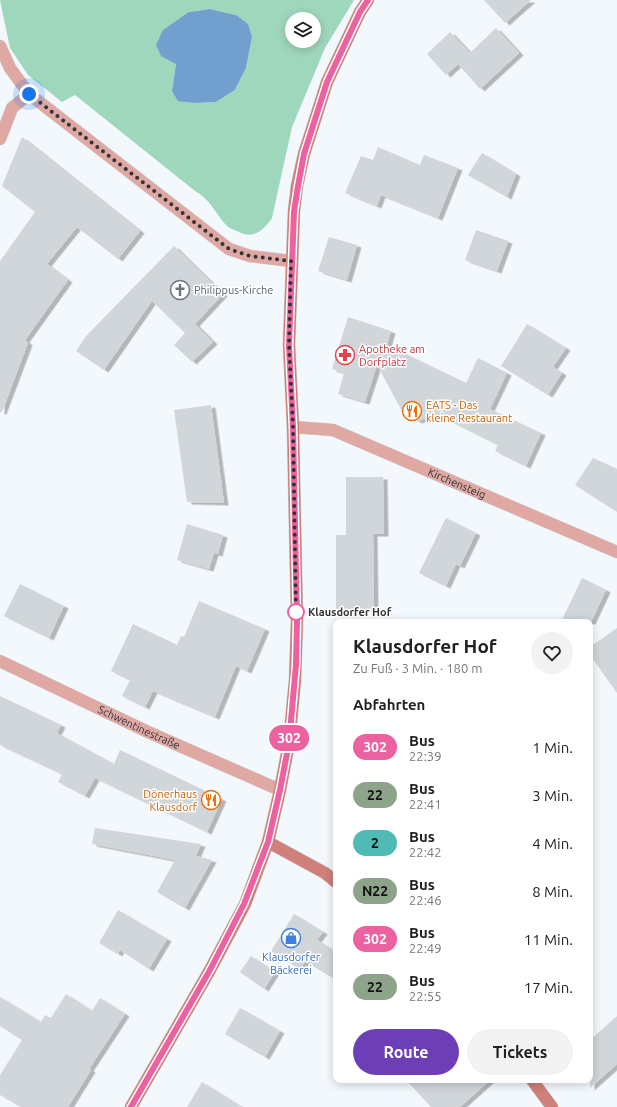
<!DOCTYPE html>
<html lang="de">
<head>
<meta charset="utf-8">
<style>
  :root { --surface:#fff; --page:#f2f2f2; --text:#202124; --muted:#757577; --accent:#6d3fb6 }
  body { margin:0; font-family:Ubuntu,sans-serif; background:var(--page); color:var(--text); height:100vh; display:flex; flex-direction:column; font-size:15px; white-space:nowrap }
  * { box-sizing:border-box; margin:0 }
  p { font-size:13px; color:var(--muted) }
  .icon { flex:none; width:22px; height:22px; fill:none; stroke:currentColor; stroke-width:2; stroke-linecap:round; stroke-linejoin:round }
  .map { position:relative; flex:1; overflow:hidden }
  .side { position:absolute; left:333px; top:619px; width:260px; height:464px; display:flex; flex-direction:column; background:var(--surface); border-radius:8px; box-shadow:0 2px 10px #0003 }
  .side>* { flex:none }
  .badge { padding:0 8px; border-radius:13px; font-size:14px; line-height:26px }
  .buttons { position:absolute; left:285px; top:12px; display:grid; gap:8px }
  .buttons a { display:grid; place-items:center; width:36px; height:36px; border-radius:50%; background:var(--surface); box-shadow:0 2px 10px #0003; font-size:20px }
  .you { position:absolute; width:20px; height:20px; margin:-10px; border:3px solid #fff; border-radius:50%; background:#1a73e8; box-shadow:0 0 0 6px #1a73e833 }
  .map>.badge { position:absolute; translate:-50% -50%; box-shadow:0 0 0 2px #fff }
  h2 { padding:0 20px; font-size:15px; line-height:36px }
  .round { display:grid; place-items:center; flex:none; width:42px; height:42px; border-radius:21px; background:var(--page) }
  .head { display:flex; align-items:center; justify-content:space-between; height:68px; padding:0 20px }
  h1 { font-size:19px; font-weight:700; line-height:30px }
  .primary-button { display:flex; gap:8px; margin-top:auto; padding:8px 20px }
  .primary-button a { flex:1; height:46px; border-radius:24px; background:var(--accent); color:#fff; font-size:16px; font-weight:700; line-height:46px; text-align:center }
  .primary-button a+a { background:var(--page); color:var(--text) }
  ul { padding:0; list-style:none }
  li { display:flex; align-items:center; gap:12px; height:48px; padding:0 20px }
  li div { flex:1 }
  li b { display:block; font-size:15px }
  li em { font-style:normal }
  li .badge { min-width:44px; font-weight:700; text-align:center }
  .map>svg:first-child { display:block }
</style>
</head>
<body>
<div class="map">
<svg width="617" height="1107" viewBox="0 0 617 1107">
  <defs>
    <filter id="shadow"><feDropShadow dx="4.5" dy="2.5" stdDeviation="0" flood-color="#0004"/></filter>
  </defs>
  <rect width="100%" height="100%" fill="#f3f8fd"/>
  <path fill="#9fd7bc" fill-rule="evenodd" d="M0 0H354L325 48 292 127 272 218C263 231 253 240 237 231 233 230 229 228 226 225 215 213 210 199 195 191L75 95 62 102 28 75 10 48ZM210 9 236 15 252 37 246 68 235 90 216 102 195 103 172 91 176 64 189 12ZM292 19H314V41H292Z"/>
  <polygon fill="#71a0cf" points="210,9 236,15 248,24 252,37 246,68 235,90 216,102 195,103 178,101 172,91 176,64 161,56 156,45 163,30 189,12"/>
  <g fill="#d1d6da" filter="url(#shadow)">
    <polygon points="484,0 531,0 505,23"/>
    <polygon points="496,28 519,53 480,89 458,64 460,62 446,75 427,54 450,32 470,53"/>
    <polygon points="22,137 140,231 118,259 77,227 47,264 68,280 25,340 28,343 2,412 0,412 0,261 35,212 2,186"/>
    <polygon points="378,147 420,165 424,155 458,168 438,218 381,195 377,206 345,193 361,156 373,160"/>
    <polygon points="482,153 516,174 507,197 468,175"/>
    <polygon points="476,230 508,241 497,271 465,260"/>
    <polygon points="329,237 357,245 347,280 318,271"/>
    <polygon points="174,246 223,294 195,324 213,342 192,362 174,345 185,333 152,301 104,370 76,351 87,335"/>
    <polygon points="348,317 391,331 387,345 466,383 478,358 507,373 490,409 541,433 526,466 495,451 498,445 436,414 418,421 403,413 377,365 365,402 338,394 344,373 332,369"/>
    <polygon points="527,324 566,348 553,367 562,373 548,395 501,366"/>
    <polygon points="211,405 224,503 187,502 174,410"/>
    <polygon points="593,458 617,469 617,512 575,485"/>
    <polygon points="346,477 383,477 384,534 373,534 374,609 336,610 336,535 346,535"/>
    <polygon points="446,518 476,533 460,566 456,564 446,586 419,573"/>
    <polygon points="187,524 223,535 218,554 214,553 209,569 177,560"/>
    <polygon points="582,578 606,590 591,622 561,622"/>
    <polygon points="20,584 64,606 49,638 4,616"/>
    <polygon points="199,601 265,629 247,671 236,666 215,717 153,691 145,707 122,696 130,680 111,671 133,624 177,645 181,636 184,637"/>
    <polygon points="617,628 617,693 590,655 590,647"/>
    <polygon points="0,696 61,725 57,733 114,764 120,750 222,799 207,832 95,778 85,796 58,782 62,774 0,745"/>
    <polygon points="95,828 201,844 196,856 212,860 185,908 157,892 175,860 92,844"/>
    <polygon points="118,910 167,939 149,969 120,950 118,954 99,943"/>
    <polygon points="294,914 323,932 317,940 336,952 336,980 305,961 300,969 271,951"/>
    <polygon points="251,956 275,972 264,989 240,972"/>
    <polygon points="66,994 92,1011 100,998 125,1014 89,1069 91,1070 68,1107 21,1107 0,1095 0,1075 22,1040 0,1026 0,997 41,1022 45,1015 51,1018"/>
    <polygon points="240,1008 280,1031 265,1057 225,1034"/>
    <polygon points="617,1016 617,1064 590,1088 590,1040"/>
    <polygon points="406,1080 490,1080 460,1107 431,1107"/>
    <polygon points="202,1082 242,1107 187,1107"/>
  </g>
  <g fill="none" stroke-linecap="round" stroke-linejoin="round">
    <g stroke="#d0d5d9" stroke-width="13">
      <g id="street">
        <polyline points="0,46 10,68 29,94 229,249 250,256 291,261"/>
        <polyline points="0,139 12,108 29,94"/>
        <path id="s1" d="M293 427 333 430 617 552"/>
        <path id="s2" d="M0 661 148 732 280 790"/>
      </g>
    </g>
    <g stroke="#d0d5d9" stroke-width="13">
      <g id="secondary">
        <polyline points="268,842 325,873 336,882"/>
        <polyline points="532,1080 552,1107"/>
        <polyline points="131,1107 210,970 245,904 268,842 280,790 289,743 295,680 297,621 293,427 289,345 294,211 297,186 304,154 327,82 360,12 368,0"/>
      </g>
    </g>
    <use href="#street" stroke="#dfa8a3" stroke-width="12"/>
    <use href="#secondary" stroke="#cf807a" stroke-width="12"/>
  </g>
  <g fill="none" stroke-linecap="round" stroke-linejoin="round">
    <g stroke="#fff" stroke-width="9">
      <polyline id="line" points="131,1107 210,970 244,904 268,842 280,790 289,743 296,665 297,621 293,427 289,345 294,212 298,186 304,154 327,82 360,12 368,0"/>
    </g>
    <use href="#line" stroke="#ec619f" stroke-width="6"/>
    <polyline stroke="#323436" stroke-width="4" stroke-dasharray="0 7.2" points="29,94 229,249 250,256 291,261 289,345 293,427 296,612"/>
  </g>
  <defs>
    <g id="church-ring" transform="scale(1)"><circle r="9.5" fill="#fff" stroke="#6b7280" stroke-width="1.5"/><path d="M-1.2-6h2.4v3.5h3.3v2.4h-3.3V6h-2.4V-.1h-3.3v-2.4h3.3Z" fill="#6b7280"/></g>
    <g id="pharmacy-ring" transform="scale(1)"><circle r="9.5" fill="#fff" stroke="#e0444e" stroke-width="1.5"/><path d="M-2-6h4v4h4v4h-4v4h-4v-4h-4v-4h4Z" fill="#e0444e"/></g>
    <g id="restaurant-ring" transform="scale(1)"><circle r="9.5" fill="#fff" stroke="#e8710a" stroke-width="1.5"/><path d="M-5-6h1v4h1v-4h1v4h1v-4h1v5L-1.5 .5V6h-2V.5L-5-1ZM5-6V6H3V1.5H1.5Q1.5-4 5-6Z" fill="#e8710a"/></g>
    <g id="shop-ring" transform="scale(1)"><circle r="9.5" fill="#fff" stroke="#3f7fe0" stroke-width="1.5"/><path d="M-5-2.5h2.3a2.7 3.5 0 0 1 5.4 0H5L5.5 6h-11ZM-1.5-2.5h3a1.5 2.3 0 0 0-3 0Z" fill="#3f7fe0"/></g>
  </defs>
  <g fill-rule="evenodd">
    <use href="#church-ring" x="180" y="290"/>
    <use href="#pharmacy-ring" x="345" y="355"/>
    <use href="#restaurant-ring" x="412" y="411"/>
    <use href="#restaurant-ring" x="211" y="800"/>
    <use href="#shop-ring" x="291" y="938"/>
  </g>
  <circle fill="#fff" stroke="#ec619f" stroke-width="2" cx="296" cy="612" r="8"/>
  <g text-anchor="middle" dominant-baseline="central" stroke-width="3" stroke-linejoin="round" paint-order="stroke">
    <g font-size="11" fill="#5b616d" stroke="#fff" text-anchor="start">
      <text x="194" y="290">Philippus-Kirche</text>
    </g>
    <g font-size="11" fill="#be3a42" stroke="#fff" text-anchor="start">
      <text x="359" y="349">Apotheke am<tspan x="359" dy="13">Dorfplatz</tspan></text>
    </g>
    <g font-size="11" fill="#c56008" stroke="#fff" text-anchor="start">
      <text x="426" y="405">EATS - Das<tspan x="426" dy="13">kleine Restaurant</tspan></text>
      <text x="197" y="794" text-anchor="end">Dönerhaus<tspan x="197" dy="13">Klausdorf</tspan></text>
    </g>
    <g font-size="11" fill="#323436" stroke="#fff">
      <text stroke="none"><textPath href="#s1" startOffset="175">Kirchensteig</textPath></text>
      <text stroke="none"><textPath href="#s2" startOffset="154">Schwentinestraße</textPath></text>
    </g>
    <g font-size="11" font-weight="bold" fill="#323436" stroke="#fff" text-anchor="start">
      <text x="308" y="612">Klausdorfer Hof</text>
    </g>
    <g font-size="11" fill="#366cbe" stroke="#fff">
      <text x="291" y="957">Klausdorfer<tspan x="291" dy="13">Bäckerei</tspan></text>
    </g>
  </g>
</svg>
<div class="buttons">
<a><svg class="icon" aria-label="layers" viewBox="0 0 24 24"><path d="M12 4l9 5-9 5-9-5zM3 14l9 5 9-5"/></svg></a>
</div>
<div class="you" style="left:29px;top:94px"></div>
<b class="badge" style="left:289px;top:738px;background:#ec619f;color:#fff">302</b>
<section class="side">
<div class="head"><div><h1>Klausdorfer Hof</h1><p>Zu Fuß · 3 Min. · 180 m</p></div><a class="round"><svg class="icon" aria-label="heart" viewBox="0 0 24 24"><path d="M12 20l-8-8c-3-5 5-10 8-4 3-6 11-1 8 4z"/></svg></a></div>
<h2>Abfahrten</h2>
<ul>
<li><span class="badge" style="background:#ec619f;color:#fff">302</span><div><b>Bus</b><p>22:39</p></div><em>1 Min.</em></li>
<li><span class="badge" style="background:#8ea48a;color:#111">22</span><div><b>Bus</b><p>22:41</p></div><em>3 Min.</em></li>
<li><span class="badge" style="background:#50bbb4;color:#111">2</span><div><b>Bus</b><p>22:42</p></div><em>4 Min.</em></li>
<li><span class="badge" style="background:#8ea48a;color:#111">N22</span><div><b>Bus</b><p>22:46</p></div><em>8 Min.</em></li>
<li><span class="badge" style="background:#ec619f;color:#fff">302</span><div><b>Bus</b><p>22:49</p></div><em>11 Min.</em></li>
<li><span class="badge" style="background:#8ea48a;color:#111">22</span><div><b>Bus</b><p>22:55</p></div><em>17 Min.</em></li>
</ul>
<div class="primary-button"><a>Route</a><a>Tickets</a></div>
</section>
</div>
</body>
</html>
